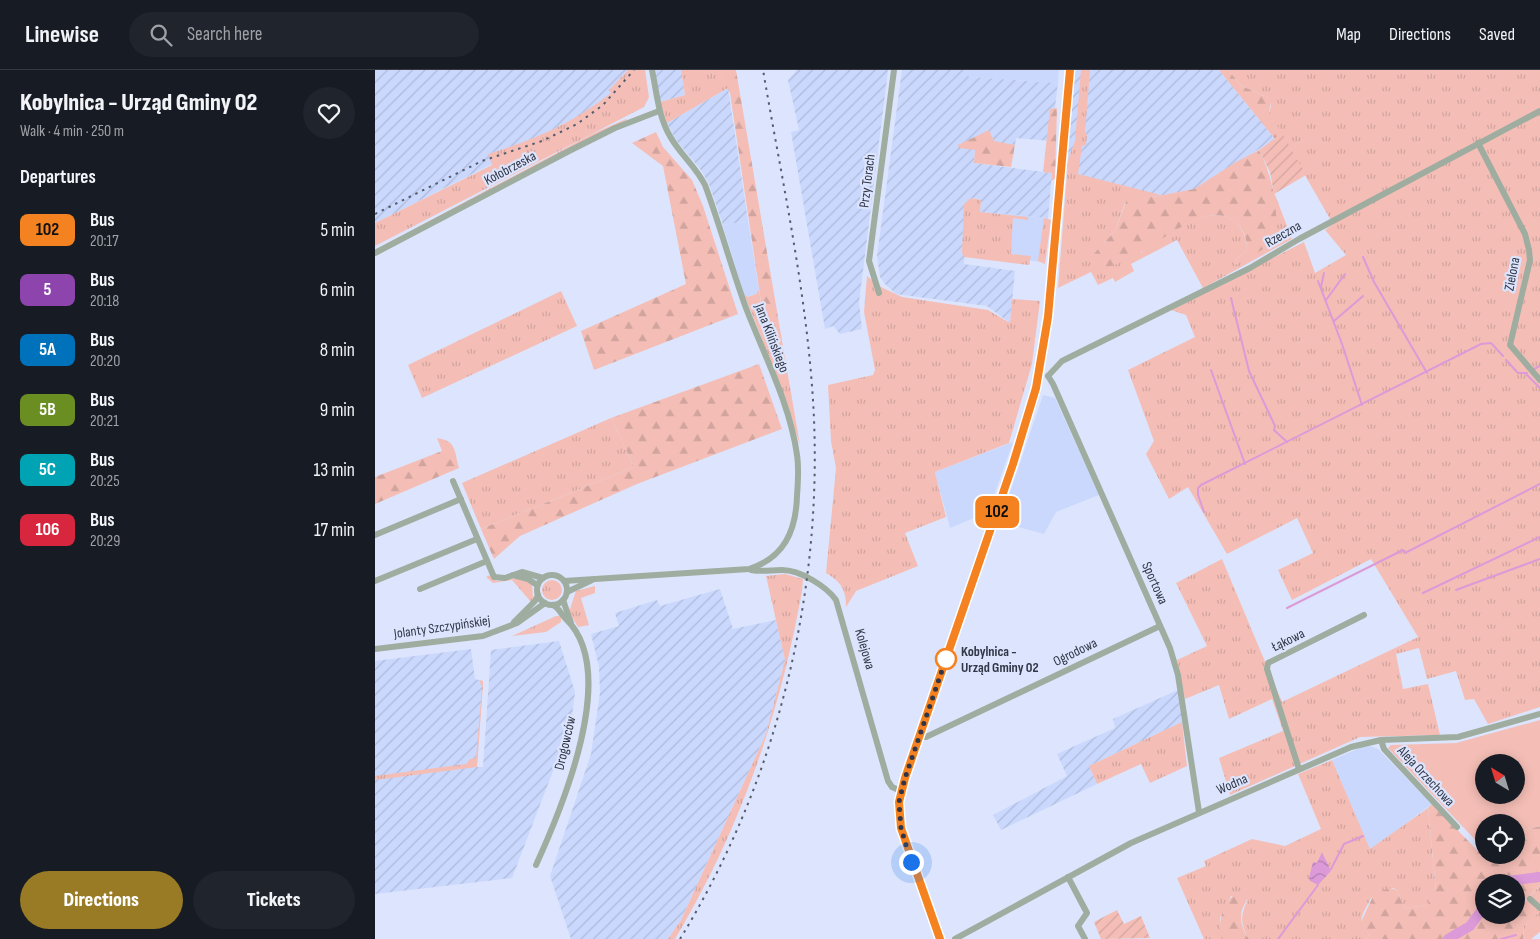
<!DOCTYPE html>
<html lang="en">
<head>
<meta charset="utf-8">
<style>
  :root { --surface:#171b24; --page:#20242c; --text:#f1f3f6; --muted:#9ea1a6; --line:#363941; --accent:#9a7b25 }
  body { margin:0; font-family:"Sofia Sans Condensed",sans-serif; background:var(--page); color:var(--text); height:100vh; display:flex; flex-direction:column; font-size:19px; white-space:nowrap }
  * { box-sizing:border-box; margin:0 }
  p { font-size:16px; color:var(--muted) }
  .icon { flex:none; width:28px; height:28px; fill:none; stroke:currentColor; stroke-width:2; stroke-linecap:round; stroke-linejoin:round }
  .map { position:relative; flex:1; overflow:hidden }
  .details { display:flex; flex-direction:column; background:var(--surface); width:375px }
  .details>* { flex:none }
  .badge { padding:0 10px; border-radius:8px; font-size:18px; line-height:32px }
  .needle { width:32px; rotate:322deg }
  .controls { position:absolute; left:1100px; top:684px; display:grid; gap:10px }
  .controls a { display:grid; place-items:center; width:50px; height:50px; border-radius:50%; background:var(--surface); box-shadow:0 2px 12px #0003; font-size:25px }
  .you { position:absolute; width:25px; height:25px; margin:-12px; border:4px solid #fff; border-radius:50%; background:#1a73e8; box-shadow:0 0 0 8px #1a73e833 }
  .map>.badge { position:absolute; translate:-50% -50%; box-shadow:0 0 0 2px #fff }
  h2 { padding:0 20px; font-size:19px; line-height:45px }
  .round { display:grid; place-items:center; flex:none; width:52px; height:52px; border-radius:26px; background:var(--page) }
  .headline { display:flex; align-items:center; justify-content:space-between; height:85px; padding:0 20px }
  h1 { font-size:24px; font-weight:800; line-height:38px }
  .button { display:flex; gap:10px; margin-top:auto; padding:10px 20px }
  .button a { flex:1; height:58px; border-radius:30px; background:var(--accent); color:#fff; font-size:20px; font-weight:800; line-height:58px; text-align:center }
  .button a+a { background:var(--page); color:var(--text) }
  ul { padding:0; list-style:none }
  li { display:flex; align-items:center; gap:15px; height:60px; padding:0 20px }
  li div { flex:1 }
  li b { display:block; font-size:19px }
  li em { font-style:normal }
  li .badge { min-width:55px; font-weight:700; text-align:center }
  header { display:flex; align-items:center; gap:30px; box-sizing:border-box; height:70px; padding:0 25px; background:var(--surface); border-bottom:1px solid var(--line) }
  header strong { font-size:24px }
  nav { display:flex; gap:28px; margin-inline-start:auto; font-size:18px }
  .search { width:350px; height:45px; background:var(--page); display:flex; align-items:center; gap:12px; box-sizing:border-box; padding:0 18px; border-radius:28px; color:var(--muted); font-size:19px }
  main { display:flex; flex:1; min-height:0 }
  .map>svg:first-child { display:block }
</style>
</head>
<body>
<header>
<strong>Linewise</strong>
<div class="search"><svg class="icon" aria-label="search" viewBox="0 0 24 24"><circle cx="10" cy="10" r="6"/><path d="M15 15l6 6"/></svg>Search here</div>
<nav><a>Map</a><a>Directions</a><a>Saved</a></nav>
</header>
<main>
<section class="details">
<div class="headline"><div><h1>Kobylnica - Urząd Gminy 02</h1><p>Walk · 4 min · 250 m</p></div><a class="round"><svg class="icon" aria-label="heart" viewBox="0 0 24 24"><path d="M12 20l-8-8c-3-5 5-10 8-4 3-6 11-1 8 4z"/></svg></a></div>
<h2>Departures</h2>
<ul>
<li><span class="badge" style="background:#f58220;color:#111">102</span><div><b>Bus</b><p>20:17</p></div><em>5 min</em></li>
<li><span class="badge" style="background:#8e44ad;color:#fff">5</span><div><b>Bus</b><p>20:18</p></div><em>6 min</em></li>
<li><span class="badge" style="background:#0072bc;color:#fff">5A</span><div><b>Bus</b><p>20:20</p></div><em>8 min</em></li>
<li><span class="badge" style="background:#6b8e23;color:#fff">5B</span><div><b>Bus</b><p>20:21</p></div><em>9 min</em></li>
<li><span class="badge" style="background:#00a3b4;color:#fff">5C</span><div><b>Bus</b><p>20:25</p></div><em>13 min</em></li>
<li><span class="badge" style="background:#d7263d;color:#fff">106</span><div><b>Bus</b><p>20:29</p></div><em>17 min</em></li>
</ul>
<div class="button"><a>Directions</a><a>Tickets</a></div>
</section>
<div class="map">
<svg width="1165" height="869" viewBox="0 0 1165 869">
  <defs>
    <pattern id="industrial-furrows" width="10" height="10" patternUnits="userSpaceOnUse" patternTransform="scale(1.25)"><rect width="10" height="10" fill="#cad8fd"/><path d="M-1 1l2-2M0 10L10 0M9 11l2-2" fill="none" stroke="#aebada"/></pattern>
    <pattern id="grass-tufts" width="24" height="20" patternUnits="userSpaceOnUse" patternTransform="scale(1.25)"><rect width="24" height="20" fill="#f4beb6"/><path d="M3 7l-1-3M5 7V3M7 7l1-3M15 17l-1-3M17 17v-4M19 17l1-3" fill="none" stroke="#d2a49e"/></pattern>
    <pattern id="forest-firs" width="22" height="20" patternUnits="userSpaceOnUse" patternTransform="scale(1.25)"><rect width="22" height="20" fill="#f4beb6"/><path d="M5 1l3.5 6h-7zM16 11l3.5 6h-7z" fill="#d2a49e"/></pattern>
    <pattern id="garden-furrows" width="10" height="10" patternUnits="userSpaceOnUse" patternTransform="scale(1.25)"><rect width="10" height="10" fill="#f4beb6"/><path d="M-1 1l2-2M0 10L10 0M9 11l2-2" fill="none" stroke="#d2a49e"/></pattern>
    <pattern id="water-waves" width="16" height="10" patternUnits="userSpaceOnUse" patternTransform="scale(1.25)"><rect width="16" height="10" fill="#dc9ad9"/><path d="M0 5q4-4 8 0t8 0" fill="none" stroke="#b37eb2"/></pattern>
  </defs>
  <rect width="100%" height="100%" fill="#dce5fd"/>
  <g fill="#cad8fd">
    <polygon points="591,0 684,0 683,13 594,7"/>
    <polygon points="605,142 673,148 669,192 608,186"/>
    <polygon points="373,151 384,220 381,224 373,227 369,224 347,153 349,155"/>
    <polygon points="668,325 680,328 724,425 681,442 669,464 625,452"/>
    <polygon points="638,372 613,442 575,458 560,402"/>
    <polygon points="987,677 995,676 1003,679 1057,734 995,780 957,690"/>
  </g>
  <g fill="url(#industrial-furrows)">
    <polygon points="0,0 253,0 237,23 210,43 160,69 114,84 117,94 0,153"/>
    <polygon points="280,0 306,0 310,25 285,32"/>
    <polygon points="422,0 513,0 484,233 487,259 465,264 458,256 450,259 416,62 424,60 413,10"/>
    <polygon points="527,0 591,0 594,7 683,13 676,71 641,68 640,75 601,70 599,93 677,103 673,148 605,142 606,130 596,128 589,194 640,201 635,253 612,236 521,224 510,214 505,207 502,186"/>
    <polygon points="700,0 844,0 900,69 820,119 777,127 690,104"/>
    <polygon points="353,18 373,151 348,155 334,114 326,100 301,70 292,53"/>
    <polygon points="345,519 358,559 401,550 410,590 391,664 306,850 293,869 196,869 175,806 216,684 225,623 224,597 216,564 244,556 240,543 282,530 285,536"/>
    <polygon points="184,571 200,622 192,687 183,688 137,808 0,824 0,591 96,579 100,609 108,611 102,697 108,697 116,580"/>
    <polygon points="803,620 807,652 714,696 722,714 626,760 618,745 692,706 682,684 740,658 738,649"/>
  </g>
  <g fill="url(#grass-tufts)">
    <path d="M253 0H270L274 27 269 37 0 176V153L117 95 113 84C161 69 196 54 236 23L234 20Z"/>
    <polygon points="306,0 343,0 353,18 292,53 285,32 310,25"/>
    <path d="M706 0H715L710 63 712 65 711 75 707 76 703 104 786 125 750 133 740 161 728 174 766 183C787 167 840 127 863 155 869 162 872 170 872 180L860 191 901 172 897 117 917 169 828 218 802 170 756 194 759 201 740 212 738 208 723 215 716 202 683 218 693 90 700 71Z"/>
    <polygon points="853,0 1165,0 1165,637 1113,654 1099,629 1090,630 1081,601 1052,609 1044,578 1021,584 1028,619 1053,614 1065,665 985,667 855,725 844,688 908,661 897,629 854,649 844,615 810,629 802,590 832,576 801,513 847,489 907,632 1043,567 996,489 917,530 903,500 938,483 922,448 852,484 813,417 794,429 771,384 779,371 753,300 820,267 811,245 796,240 929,172 940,203 971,185 950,160 958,154 894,43 896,36 894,28 867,16"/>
    <polygon points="251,49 252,50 0,180 217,64"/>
    <polygon points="596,128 606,130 605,142 653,147 653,150 638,148 636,184 656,186 654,195 589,187 587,183 589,134"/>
    <polygon points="669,148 676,150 670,194 663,191"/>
    <path d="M492 206 506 217 527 227 613 240 635 253 637 229 665 231 657 294 634 373 560 402 571 447 530 463 543 496 481 521 471 537C471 519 466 512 451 503L461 398 456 371 453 315 498 305 500 300 489 242Z"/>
    <polygon points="384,220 389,252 404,253 425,375 402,307 369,224 373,227 381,224"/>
    <polygon points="186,221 202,256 47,328 33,295"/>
    <polygon points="236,348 259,397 106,459 87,413"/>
    <path d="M410 504 428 509 427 521C405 645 365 760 300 869H293L306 850 391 664 410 590 391 506Z"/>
    <polygon points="115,505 121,511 141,508 157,513 158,529 156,532 137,510 118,513 111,507"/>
    <circle cx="177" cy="520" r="10"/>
    <polygon points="220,516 220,523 206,528 214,555 203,557 194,542 201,521"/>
    <polygon points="181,546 186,546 186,552 171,562 137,566"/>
    <polygon points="104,610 108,611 108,615 102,697 0,710 0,706 91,694 95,689 101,688 107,617"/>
    <polygon points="807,652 812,696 775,713 766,694 722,714 714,696"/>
    <path d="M957 690 995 779 1053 738 1061 821 1052 835 1030 838 1022 820 1018 818 996 828C988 845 980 850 995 865L990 869H874C865 855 865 844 873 830L856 826 845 848 847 869H829L802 808 831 796 829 791 877 769 910 776 946 759 923 704Z"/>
    <polygon points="1165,815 1165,862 1156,869 1148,869 1149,856 1155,850 1150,832"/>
  </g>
  <g fill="url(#forest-firs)" fill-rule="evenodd">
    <polygon points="343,0 361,0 404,253 389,252 355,23"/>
    <polygon points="844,0 853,0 867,16 894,28 896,31 894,43 907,63 900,69"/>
    <polygon points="682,38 680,109 676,111 677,103 668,102 675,39"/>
    <polygon points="614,60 619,71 640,75 636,97 599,93 600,80 584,78 583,75"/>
    <polygon points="281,62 288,77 317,110 328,136 363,244 219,300 206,261 311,214 288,96 257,73"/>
    <path d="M884 80C899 109 903 140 901 172L860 195V191L872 180C872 170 870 162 863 155 839 126 789 169 765 183 752 191 738 196 723 200L717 193V186L740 161 755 121 777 127 819 119 861 92Z"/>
    <polygon points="384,294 407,359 262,414 145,466 119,489 106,459 259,397 236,348"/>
    <path d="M62 368C82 371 79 381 84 398L0 434V407L67 381Z"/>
    <path d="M1057 734 1106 784 1109 781V785H1141V762L1165 756V815L1150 831 1163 843 1149 856 1148 869H990L995 865 986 856V852L999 824 1014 818 1022 820 1030 838 1052 835 1061 820 1053 738ZM1109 812H1141V845H1109Z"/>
    <path d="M865 821 873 824C873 831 869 834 867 840 864 850 868 861 874 869H847C842 851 848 830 865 821Z"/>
  </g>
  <path fill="#f4beb6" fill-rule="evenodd" d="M1165 650V756L1141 762V752H1109V779L1013 678 1016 675 1081 673ZM1109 692H1141V725H1109Z"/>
  <g fill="url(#garden-furrows)">
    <polygon points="907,63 931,105 899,124 895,102 884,80"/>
    <polygon points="742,840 749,854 766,846 775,868 726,869 719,852"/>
  </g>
  <polygon fill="url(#water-waves)" points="947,782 956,801 943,815 935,811 934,808 938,792 942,793"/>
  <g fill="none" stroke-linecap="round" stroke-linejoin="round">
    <g stroke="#dc9ad9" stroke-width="2">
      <polyline points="988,187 999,212 1052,303"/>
      <polyline points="943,211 967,274 987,335"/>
      <polyline points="946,217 949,203"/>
      <polyline points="856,228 874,301 900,356 899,360 912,372"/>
      <polyline points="951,230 970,204"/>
      <polyline points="959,251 988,226"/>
      <polyline points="1131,290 1143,303 1152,303"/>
      <polyline points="1159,299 1165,296"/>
      <polyline points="836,300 870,394"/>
      <polyline points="1151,304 1165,318"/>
      <polyline points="829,442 823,425 823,418 826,415 1106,274 1116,273 1128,286"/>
      <polyline points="1081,520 1165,489"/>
      <polyline points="1048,523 1165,467"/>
      <polyline points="912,538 1028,480 1030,483 1165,414"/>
      <polyline points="956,799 969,774 988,766"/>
      <polyline points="1102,844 1111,848 1114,845"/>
      <polyline points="903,869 943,815"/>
      <polyline points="1126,869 1141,865"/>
    </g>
    <g stroke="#dc9ad9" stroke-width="10">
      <polyline points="1123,812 1165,807"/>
      <polyline points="1073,869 1095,856 1109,837"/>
    </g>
    <g stroke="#9eada0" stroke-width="6">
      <polyline points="1103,73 1150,164 1154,180 1155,190 1135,275 1165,310"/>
      <polyline points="0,183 196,80 240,58 284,41"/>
      <polyline points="504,223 494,191 519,0"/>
      <polyline points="673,306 687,291 875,198 924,169 1165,41"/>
      <polyline points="673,306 678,314 795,578 803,605 824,742"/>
      <polyline points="78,411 119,507 130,508 147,502 168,508"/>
      <polyline points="0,465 86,429"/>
      <path d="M376 500C387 502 396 500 407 500 425 500 451 516 461 530L513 711 517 717 526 721"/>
      <polyline points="138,505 153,509 162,515"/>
      <circle cx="177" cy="520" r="15"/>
      <polyline points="0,511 102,469"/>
      <path d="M189 511 374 499C409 488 421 461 422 426 423 413 424 398 422 385 415 334 389 285 371 238 356 197 345 155 330 115 321 97 306 85 296 68 283 47 282 23 277 0"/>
      <polyline points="45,519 112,491"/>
      <polyline points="192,522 217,510"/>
      <polyline points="188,530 196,553"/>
      <polyline points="139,552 160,531 163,525"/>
      <polyline points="0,579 108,566 142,553 170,533"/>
      <polyline points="545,666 551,667 785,556"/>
      <polyline points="1006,670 1009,679 1082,757"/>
      <polyline points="924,699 892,599 893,593 989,545"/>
      <path d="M161 795C187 738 245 601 191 549 186 544 184 538 178 535"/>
      <polyline points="693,807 712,843 703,856 710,869"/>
      <polyline points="1155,829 1165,838"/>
      <polyline points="580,869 756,773 976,677 1006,670 1083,667 1165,644"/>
    </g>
    <polyline stroke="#627e66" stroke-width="8" points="565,869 526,758 524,732 530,708 638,394 661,318 673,247 695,0"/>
    <g stroke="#565c6d" stroke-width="2" stroke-dasharray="2.5 5" stroke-linecap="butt">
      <polyline points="0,144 107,91 167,71 202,54 228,35 259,0"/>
      <path d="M305 869C406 704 452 509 437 316 429 210 406 105 388 0"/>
    </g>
  </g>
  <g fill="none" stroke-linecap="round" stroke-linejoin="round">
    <g stroke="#fff" stroke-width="11">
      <polyline id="line" points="565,869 526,758 524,732 530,708 638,394 661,318 673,247 695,0"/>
    </g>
    <use href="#line" stroke="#f58220" stroke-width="8"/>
    <polyline stroke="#313646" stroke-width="5" stroke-dasharray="0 9" points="536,792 526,758 524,732 530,708 571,589"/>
  </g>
  <circle fill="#fff" stroke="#f58220" stroke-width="2.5" cx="571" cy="589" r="10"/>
  <g text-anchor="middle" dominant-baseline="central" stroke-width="4.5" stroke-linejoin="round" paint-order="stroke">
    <g font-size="14" fill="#313646" stroke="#dce5fd">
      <text transform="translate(135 98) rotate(-28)">Kołobrzeska</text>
      <text transform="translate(492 111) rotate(-83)">Przy Torach</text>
      <text transform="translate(908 164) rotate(-30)">Rzeczna</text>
      <text transform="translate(1137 204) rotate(-79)">Zielona</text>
      <text transform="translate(397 268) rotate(69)">Jana Kilińskiego</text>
      <text transform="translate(780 513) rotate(66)">Sportowa</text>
      <text transform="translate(67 557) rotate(-8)">Jolanty Szczypińskiej</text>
      <text transform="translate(913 570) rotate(-26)">Łąkowa</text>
      <text transform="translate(490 579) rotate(74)">Kolejowa</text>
      <text transform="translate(700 582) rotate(-26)">Ogrodowa</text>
      <text transform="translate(190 673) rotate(-77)">Drogowców</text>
      <text transform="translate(1051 706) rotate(47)">Aleja Orzechowa</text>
      <text transform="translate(857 714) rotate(-23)">Wodna</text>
    </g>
    <g font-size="14" font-weight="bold" fill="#313646" stroke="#dce5fd" text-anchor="start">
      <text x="586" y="581">Kobylnica -<tspan x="586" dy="16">Urząd Gminy 02</tspan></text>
    </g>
  </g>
</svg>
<div class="controls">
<a><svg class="needle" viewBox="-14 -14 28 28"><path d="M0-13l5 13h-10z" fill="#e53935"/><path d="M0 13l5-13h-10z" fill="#9ea1a6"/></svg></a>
<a><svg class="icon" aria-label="locate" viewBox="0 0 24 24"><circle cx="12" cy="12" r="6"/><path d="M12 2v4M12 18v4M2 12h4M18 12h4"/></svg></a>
<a><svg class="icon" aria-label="layers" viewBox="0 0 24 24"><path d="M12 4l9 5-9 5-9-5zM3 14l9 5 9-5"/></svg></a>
</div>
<div class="you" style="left:536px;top:792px"></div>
<b class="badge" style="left:622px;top:442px;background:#f58220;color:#111">102</b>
</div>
</main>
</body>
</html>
